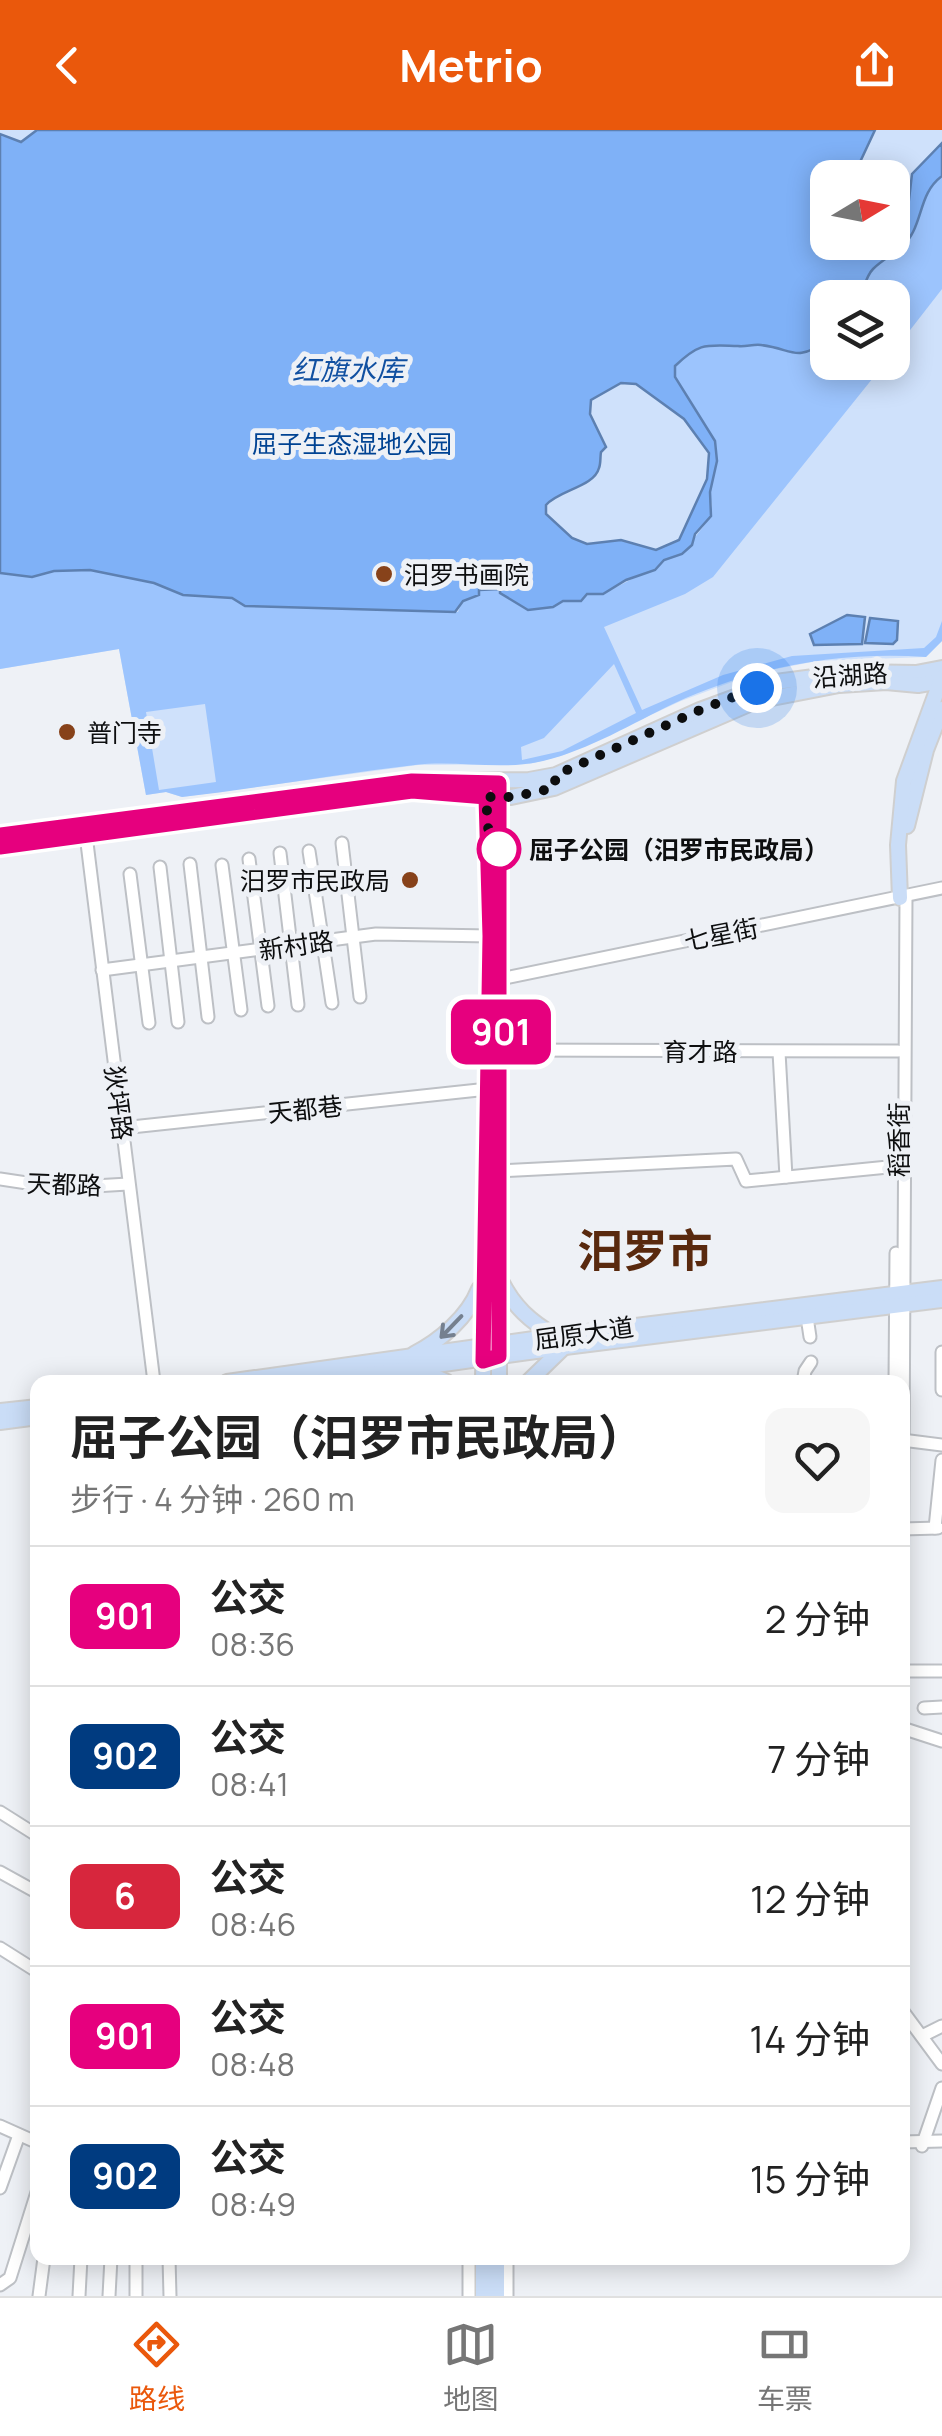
<!DOCTYPE html>
<html lang="zh">
<head>
<meta charset="utf-8">
<style>
  :root { --surface:#fff; --page:#f6f6f6; --text:#222; --muted:#767676; --line:#e0e0e0; --accent:#ea580c }
  body { margin:0; font-family:Manrope,"Noto Sans SC",sans-serif; background:var(--page); color:var(--text); height:100vh; display:flex; flex-direction:column; font-size:38px; white-space:nowrap }
  * { box-sizing:border-box; margin:0 }
  p { font-size:32px; color:var(--muted) }
  .icon { flex:none; width:55px; height:55px; fill:none; stroke:currentColor; stroke-width:2; stroke-linecap:round; stroke-linejoin:round }
  .map { position:relative; flex:1; overflow:hidden }
  .panel { position:absolute; left:30px; top:1245px; width:880px; height:890px; display:flex; flex-direction:column; background:var(--surface); border-radius:20px; box-shadow:0 5px 25px #0003 }
  .panel>* { flex:none }
  .badge { padding:0 20px; border-radius:15px; font-size:35px; line-height:65px }
  .needle { width:65px; rotate:80deg }
  .buttons { position:absolute; left:810px; top:30px; display:grid; gap:20px }
  .buttons a { display:grid; place-items:center; width:100px; height:100px; border-radius:20px; background:var(--surface); box-shadow:0 5px 25px #0003; font-size:50px }
  .you { position:absolute; width:50px; height:50px; margin:-25px; border:8px solid #fff; border-radius:50%; background:#1a73e8; box-shadow:0 0 0 15px #1a73e833 }
  .map>.badge { position:absolute; translate:-50% -50%; box-shadow:0 0 0 5px #fff }
  .round { display:grid; place-items:center; flex:none; width:105px; height:105px; border-radius:20px; background:var(--page) }
  .headline { display:flex; align-items:center; justify-content:space-between; height:170px; padding:0 40px }
  h1 { font-size:48px; font-weight:700; line-height:75px }
  ul { padding:0; list-style:none }
  li { display:flex; align-items:center; gap:30px; height:140px; padding:0 40px; border-top:2px solid var(--line) }
  li div { flex:1 }
  li b { display:block; font-size:38px }
  li em { font-style:normal }
  li .badge { min-width:110px; font-weight:700; text-align:center }
  header { display:flex; justify-content:space-between; align-items:center; height:130px; padding:0 40px; background:var(--accent); color:#fff; font-size:45px; font-weight:700 }
  .dock { display:flex; justify-content:space-around; align-items:center; height:140px; border-top:2px solid var(--line); background:var(--surface); font-size:28px; color:var(--muted) }
  .dock a { display:grid; justify-items:center; gap:5px }
  .dock .active { color:var(--accent) }
  .map>svg:first-child { display:block }
</style>
</head>
<body>
<header><svg class="icon" aria-label="back" viewBox="0 0 24 24"><path d="M15 5l-7 7 7 7"/></svg>Metrio<svg class="icon" aria-label="share" viewBox="0 0 24 24"><path d="M12 15V3M7 8l5-5 5 5M5 13v7h14v-7"/></svg></header>
<div class="map">
<svg width="942" height="2166" viewBox="0 0 942 2166">
  <rect width="100%" height="100%" fill="#eef1f6"/>
  <path fill="#cfe1fb" fill-rule="evenodd" d="M0 0H942V511L926 527 817 531 756 543 681 571 564 625 530 634 418 635 182 667 166 662 146 665 119 519 0 539ZM828 48H892V112H828ZM828 168H892V232H828Z"/>
  <g fill="#9cc4fd" fill-rule="evenodd">
    <path d="M942 46V159L893 222 892 168H860C864 158 866 146 873 139 887 125 904 121 913 102 923 81 922 61 942 46Z"/>
    <path d="M827 211 828 232 885 233 713 447 685 464 604 497 642 580 723 545 792 526 924 518 936 507 942 491V511L926 527C839 521 754 537 675 573 633 593 589 620 543 631 501 641 458 630 415 635 337 644 260 658 182 667L166 662 146 665 119 519 0 539V443L32 447 55 441 90 440 154 453 183 465 232 468 245 476 434 482H458L462 471 479 465 478 460 501 459V463L525 479 563 471H581L587 464H603L661 434 664 430 682 424 706 393 712 377 710 362 717 331 715 311 675 246V236L692 219 702 215 759 214 814 219ZM614 534 636 583 562 621 522 630 521 617 544 608ZM205 574 216 652 159 660 146 582Z"/>
  </g>
  <g fill="#7fb1f7" stroke="#5d80b1" stroke-width="2.5" fill-rule="evenodd">
    <path d="M37 0H875L853 47 828 48V112L866 113 872 121 888 120 891 113 897 109 908 78 912 44 942 13V46C922 61 923 82 913 102 904 121 887 125 873 139 866 146 864 158 860 167L828 168 827 211C794 233 794 219 761 215 753 214 746 217 738 216 706 215 700 212 675 236V247L715 311 717 331 710 362 711 386 695 404 692 415 682 424 664 430 655 440 626 450 603 464H587L581 471H563L553 477 528 480 500 463V459L479 460V465L463 471 455 482 245 476 232 468 183 465 154 453 90 440 54 441 32 447 0 443V4L21 12ZM621 253 636 254 684 289 709 323 707 349 679 410 656 420 621 410 587 414 572 408 546 384V375C559 360 594 357 599 338 601 333 600 327 601 322L606 317 590 284 591 270Z"/>
    <polygon points="847,485 865,487 862,514 814,515 810,504"/>
    <polygon points="870,488 898,491 897,510 893,514 865,513"/>
  </g>
  <g fill="none" stroke-linecap="round" stroke-linejoin="round">
    <g stroke="#bdc0c5" stroke-width="15">
      <g id="minor">
        <polyline points="85,697 154,1252"/>
        <polyline points="342,713 360,867"/>
        <polyline points="309,721 332,873"/>
        <polyline points="280,723 298,875"/>
        <polyline points="249,729 268,876"/>
        <polyline points="190,734 208,887"/>
        <polyline points="222,735 241,880"/>
        <polyline points="160,737 178,892"/>
        <polyline points="130,744 149,893"/>
        <polyline points="102,840 376,804 490,806"/>
        <polyline points="500,849 942,758"/>
        <polyline points="501,920 898,921"/>
        <polyline points="779,922 786,1047"/>
        <polyline points="122,998 488,959"/>
        <polyline points="499,1041 736,1029 746,1051 898,1036"/>
        <polyline points="0,1049 60,1058 128,1054"/>
        <polyline points="807,1187 810,1207"/>
        <polyline points="942,1222 942,1260"/>
        <polyline points="803,1252 805,1241 811,1232"/>
        <polyline points="895,1252 896,1123"/>
        <polyline points="902,1310 942,1315"/>
        <polyline points="935,1398 942,1330"/>
        <polyline points="902,1399 938,1398"/>
        <polyline points="902,1514 906,767"/>
        <polyline points="902,1541 942,1541"/>
        <polyline points="924,1578 942,1577"/>
        <polyline points="902,1598 942,1611"/>
        <polyline points="0,1682 38,1706"/>
        <polyline points="0,1742 38,1763"/>
        <polyline points="0,1818 38,1842"/>
        <polyline points="902,1880 942,1934"/>
        <polyline points="922,1906 942,1896"/>
        <polyline points="0,1996 38,2013"/>
        <polyline points="902,2012 942,2011"/>
        <polyline points="922,2016 942,1958"/>
        <polyline points="0,2058 19,2005"/>
        <polyline points="169,2128 170,2166"/>
        <polyline points="507,2128 507,2166"/>
        <polyline points="0,2155 10,2148 38,2059"/>
        <polyline points="39,2166 44,2128"/>
        <polyline points="79,2166 81,2128"/>
        <polyline points="109,2166 111,2128"/>
        <polyline points="136,2166 136,2128"/>
        <polyline points="469,2166 469,2128"/>
      </g>
    </g>
    <g stroke="#cfcfcf" stroke-width="18">
      <g id="major">
        <polyline points="499,658 499,727"/>
        <polyline points="907,696 926,620 942,579"/>
        <polyline points="0,705 412,651 529,650 556,645 700,580 776,552 852,542 916,543 942,538"/>
        <polyline points="0,717 412,661 511,667 554,658 756,571 839,555 886,552 918,555 942,551"/>
        <polyline points="900,768 898,715 904,651 942,547"/>
        <path d="M501 1151C514 1177 530 1191 555 1206"/>
        <path d="M414 1224C440 1211 468 1187 479 1159"/>
        <polyline points="422,1241 447,1252"/>
        <polyline points="227,1252 555,1206 942,1158"/>
        <polyline points="316,1252 565,1217 942,1170"/>
        <polyline points="483,1252 490,806 487,659"/>
        <polyline points="499,1252 500,783"/>
        <polyline points="528,1252 563,1218"/>
        <polyline points="0,1281 38,1277"/>
        <polyline points="0,1292 38,1287"/>
        <polyline points="483,2128 483,2166"/>
        <polyline points="497,2128 497,2166"/>
      </g>
    </g>
    <use href="#minor" stroke="#fff" stroke-width="11"/>
    <use href="#major" stroke="#caddf7" stroke-width="14"/>
  </g>
  <defs><path id="oneway-shaft" d="M-6 0H5M1.5-3L5.5 0L1.5 3" fill="none" stroke-width="1.6" stroke-linecap="round" stroke-linejoin="round" transform="scale(2.5)"/></defs>
  <use stroke="#75808f" href="#oneway-shaft" transform="translate(451 1197) rotate(134)"/>
  <g fill="none" stroke-linecap="round" stroke-linejoin="round">
    <g stroke="#fff" stroke-width="22">
      <polyline id="line" points="0,705 412,651 499,653 499,1226 483,1231 490,806 486,667 412,661 0,717"/>
    </g>
    <use href="#line" stroke="#e6007e" stroke-width="15"/>
    <polyline stroke="#0d0e0f" stroke-width="10" stroke-dasharray="0 18" points="499,719 490,724 486,667 512,667 554,658 556,645 700,580 757,558"/>
  </g>
  <g fill="#87421a" stroke="#eef1f6" stroke-width="4">
    <circle cx="384" cy="444" r="10"/>
    <circle cx="67" cy="602" r="10"/>
    <circle cx="410" cy="750" r="10"/>
  </g>
  <circle fill="#fff" stroke="#e6007e" stroke-width="5" cx="499" cy="719" r="20"/>
  <g text-anchor="middle" dominant-baseline="central" stroke-width="10" stroke-linejoin="round" paint-order="stroke">
    <g font-size="25" fill="#004393" stroke="#eef1f6">
      <text x="352" y="313">屈子生态湿地公园</text>
    </g>
    <g font-size="25" fill="#0d0e0f" stroke="#eef1f6" text-anchor="start">
      <text x="404" y="444">汨罗书画院</text>
      <text x="87" y="602">普门寺</text>
      <text x="390" y="750" text-anchor="end">汨罗市民政局</text>
    </g>
    <g font-size="25" fill="#0d0e0f" stroke="#eef1f6">
      <text transform="translate(850 545) rotate(-4)">沿湖路</text>
      <text transform="translate(721 804) rotate(-11)">七星街</text>
      <text transform="translate(296 815) rotate(-8)">新村路</text>
      <text x="700" y="921">育才路</text>
      <text transform="translate(119 973) rotate(83)">狄坪路</text>
      <text transform="translate(305 979) rotate(-6)">天都巷</text>
      <text transform="translate(898 1010) rotate(-90)">稻香街</text>
      <text transform="translate(64 1054) rotate(2)">天都路</text>
      <text transform="translate(584 1203) rotate(-8)">屈原大道</text>
    </g>
    <g font-size="25" font-weight="bold" fill="#0d0e0f" stroke="#eef1f6" text-anchor="start">
      <text x="529" y="719">屈子公园（汨罗市民政局）</text>
    </g>
    <g font-size="28" font-style="italic" fill="#1150a1" stroke="#eef1f6">
      <text x="348" y="239">红旗水库</text>
    </g>
    <g font-size="45" font-weight="bold" fill="#59290e" stroke="#eef1f6">
      <text x="645" y="1120">汨罗市</text>
    </g>
  </g>
</svg>
<div class="buttons">
<a><svg class="needle" viewBox="-14 -14 28 28"><path d="M0-13l5 13h-10z" fill="#e53935"/><path d="M0 13l5-13h-10z" fill="#767676"/></svg></a>
<a><svg class="icon" aria-label="layers" viewBox="0 0 24 24"><path d="M12 4l9 5-9 5-9-5zM3 14l9 5 9-5"/></svg></a>
</div>
<div class="you" style="left:757px;top:558px"></div>
<b class="badge" style="left:501px;top:902px;background:#e6007e;color:#fff">901</b>
<section class="panel">
<div class="headline"><div><h1>屈子公园（汨罗市民政局）</h1><p>步行 · 4 分钟 · 260 m</p></div><a class="round"><svg class="icon" aria-label="heart" viewBox="0 0 24 24"><path d="M12 20l-8-8c-3-5 5-10 8-4 3-6 11-1 8 4z"/></svg></a></div>
<ul>
<li><span class="badge" style="background:#e6007e;color:#fff">901</span><div><b>公交</b><p>08:36</p></div><em>2 分钟</em></li>
<li><span class="badge" style="background:#003b80;color:#fff">902</span><div><b>公交</b><p>08:41</p></div><em>7 分钟</em></li>
<li><span class="badge" style="background:#d7263d;color:#fff">6</span><div><b>公交</b><p>08:46</p></div><em>12 分钟</em></li>
<li><span class="badge" style="background:#e6007e;color:#fff">901</span><div><b>公交</b><p>08:48</p></div><em>14 分钟</em></li>
<li><span class="badge" style="background:#003b80;color:#fff">902</span><div><b>公交</b><p>08:49</p></div><em>15 分钟</em></li>
</ul>
</section>
</div>
<nav class="dock">
<a class="active"><svg class="icon" aria-label="directions" viewBox="0 0 24 24"><path d="M12 3l9 9-9 9-9-9zM9 14v-3h6M13 9l2 2-2 2"/></svg>路线</a>
<a><svg class="icon" aria-label="map" viewBox="0 0 24 24"><path d="M3 6l6-2 6 2 6-2v14l-6 2-6-2-6 2zM9 4v14M15 6v14"/></svg>地图</a>
<a><svg class="icon" aria-label="tickets" viewBox="0 0 24 24"><path d="M3 7h18v10H3zM15 7v10"/></svg>车票</a>
</nav>
</body>
</html>
